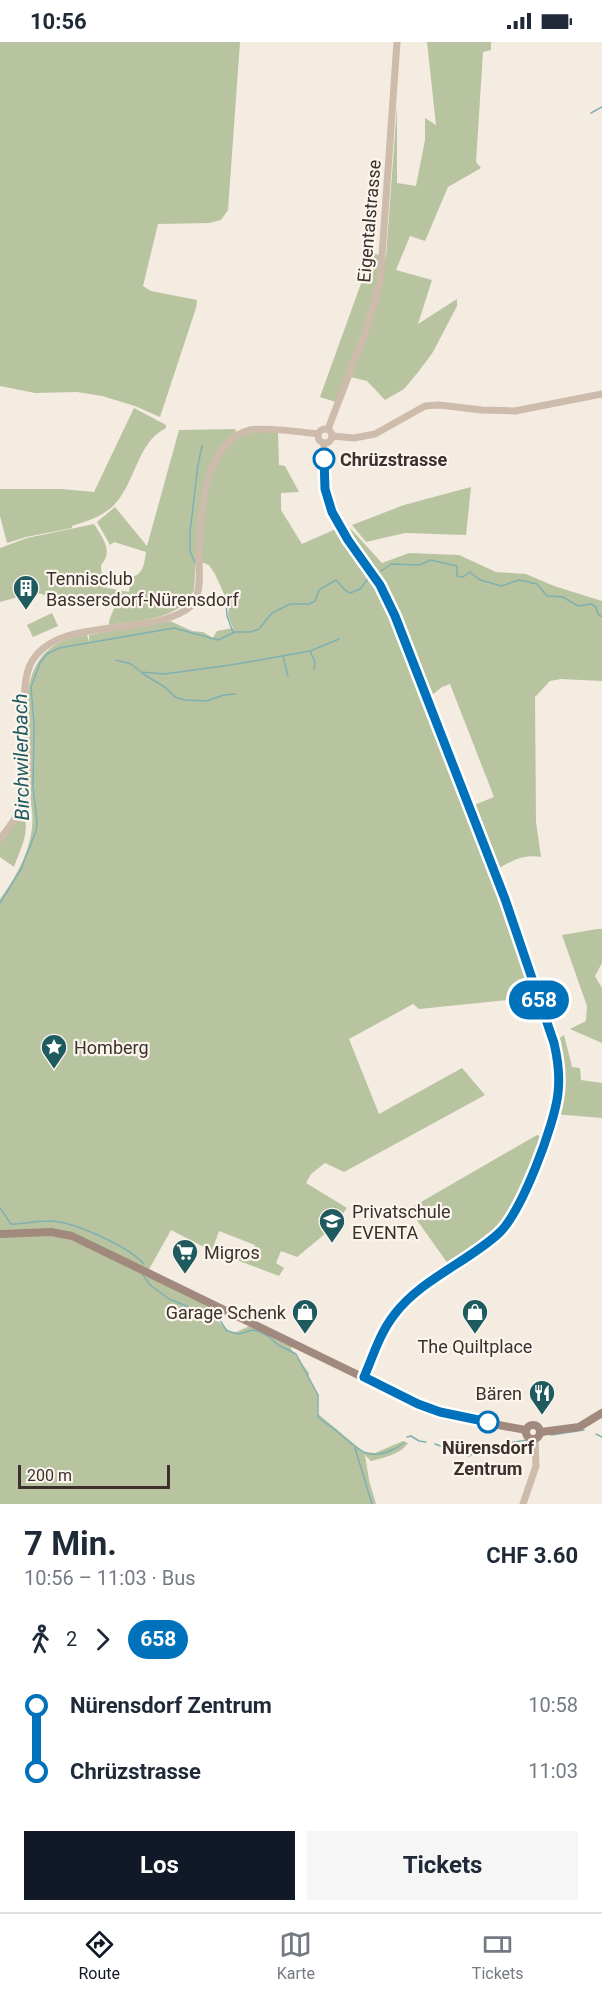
<!DOCTYPE html>
<html lang="de">
<head>
<meta charset="utf-8">
<style>
  :root { --surface:#fff; --page:#f6f6f7; --text:#1f2937; --muted:#747a83; --line:#e0e1e3; --accent:#111827 }
  body { margin:0; font-family:Roboto,sans-serif; background:var(--page); color:var(--text); height:100vh; display:flex; flex-direction:column; font-size:22px; white-space:nowrap }
  * { box-sizing:border-box; margin:0 }
  p { font-size:20px; color:var(--muted) }
  .icon { flex:none; width:33px; height:33px; fill:none; stroke:currentColor; stroke-width:2; stroke-linecap:round; stroke-linejoin:round }
  .map { position:relative; height:1462px; overflow:hidden }
  .panel { display:flex; flex-direction:column; background:var(--surface); flex:1 }
  .panel>* { flex:none }
  .badge { padding:0 12px; border-radius:20px; font-size:21px; line-height:39px }
  .scale { position:absolute; left:18px; bottom:15px; width:152px; box-sizing:border-box; padding-left:6px; border:3px solid #3b302b; border-top:0; font-size:16px; line-height:21px; white-space:nowrap; color:#3b302b; -webkit-text-stroke:4px #fbf5ee; paint-order:stroke }
  .map>.badge { position:absolute; translate:-50% -50%; box-shadow:0 0 0 3px #fff }
  .legs { display:flex; align-items:center; gap:9px; height:66px; padding:0 24px; font-size:20px }
  .legs p { margin-inline-start:auto }
  .head { display:flex; align-items:center; justify-content:space-between; height:102px; padding:0 24px }
  h1 { font-size:33px; font-weight:700; line-height:45px }
  .cta { display:flex; gap:12px; margin-top:auto; padding:12px 24px }
  .cta a { flex:1; height:69px; border-radius:0px; background:var(--accent); color:#fff; font-size:24px; font-weight:700; line-height:69px; text-align:center }
  .cta a+a { background:var(--page); color:var(--text) }
  ul { padding:0 24px; list-style:none }
  li { display:flex; align-items:center; gap:21px; height:66px; font-size:22px }
  li i { display:grid; place-items:center; width:9px; height:100%; margin:0 8px; background:currentColor }
  li i::after { content:''; width:15px; height:15px; margin:-8px; border:4px solid; border-radius:50%; background:var(--surface) }
  li p { margin-inline-start:auto }
  li:first-child i { background:linear-gradient(#0000 50%,currentColor 0) }
  li:last-child i { background:linear-gradient(currentColor 50%,#0000 0) }
  .status { display:flex; justify-content:space-between; align-items:center; height:42px; padding:0 30px; background:var(--surface); direction:ltr }
  .status svg { height:16px; fill:currentColor }
  .menu { display:flex; justify-content:space-around; align-items:center; height:84px; border-top:2px solid var(--line); background:var(--surface); font-size:16px; color:var(--muted) }
  .menu a { display:grid; justify-items:center; gap:3px }
  .menu .on { color:var(--accent) }
  .map>svg:first-child { display:block }
</style>
</head>
<body>
<div class="status"><b>10:56</b><svg viewBox="0 0 49 12"><path d="M0 12V9h3v3zM5 12V6h3v6zM10 12V3h3v9zM15 12V0h3v12zM26 1h20v11H26zM47 4h2v5h-2z"/></svg></div>
<div class="map">
<svg width="602" height="1462" viewBox="0 0 602 1462">
  <rect width="100%" height="100%" fill="#f4ebe1"/>
  <g fill="#b8c4a0" fill-rule="evenodd">
    <polygon points="0,0 240,0 228,168 221,178 209,181 158,182 143,244 151,249 197,258 196,266 160,375 135,364 102,354 77,350 35,351 0,344"/>
    <polygon points="427,0 491,0 491,8 483,10 476,120 481,126 448,145 425,199 410,194 396,228 432,238 418,282 457,257 457,264 433,310 419,329 404,347 385,358 367,339 347,334 336,360 320,355 372,211 386,215 397,64 397,141 416,144 425,98 425,76 436,83"/>
    <path d="M134 366 166 383V386C137 400 136 440 114 463 102 475 87 479 72 484V486L26 495 7 501 0 474V447H61L94 450Z"/>
    <path d="M235 387 237 391 223 402 212 419 199 471 194 548C182 578 136 579 109 583 109 573 115 569 116 559L58 560 42 552 32 551 0 560V506L27 496 94 482C102 495 114 509 101 523 101 531 104 536 102 545L129 550 131 535C144 533 144 521 146 510L114 500 110 503 97 480 115 465 147 504 179 388Z"/>
    <path d="M258 389 278 391 279 423 285 424 299 450 281 451V468L302 502 338 486 368 530 373 526 352 496 350 486 382 521 409 511 459 513 496 530 526 532 554 544 602 559V639L561 637 550 639 535 655 536 780 541 815C525 812 512 818 498 827L557 998 564 993 572 1025 580 1026 581 1038 602 1041V1076L554 1072 559 1028 538 955 419 967 413 962 349 997 379 1072 462 1026 485 1053 344 1130 325 1121 311 1132 306 1141 347 1166 331 1187 297 1215 281 1209 276 1221 284 1226 279 1234 210 1208 171 1188 147 1231 217 1264 214 1275 225 1286 234 1291 254 1282 292 1300 291 1307 309 1331V1336L318 1353 317 1371 364 1410 375 1411 403 1399 408 1401C401 1412 383 1416 371 1419L365 1413 369 1438 376 1462H0V857C19 832 38 795 31 763L28 650C33 615 52 597 87 593L89 600V593L170 579 192 589 203 590 213 596 217 589 233 586 228 574 229 563 215 532 209 523 201 520C202 477 203 398 258 389ZM450 642 494 755 474 763 431 654 442 645ZM219 1189 255 1203 250 1219 213 1206Z"/>
    <polygon points="471,445 466,493 405,491 366,500 352,483 404,463"/>
    <polygon points="52,571 58,584 33,595 27,583"/>
    <path d="M21 771 24 773C30 791 20 808 14 825L0 815V801Z"/>
    <polygon points="597,887 602,887 602,921 595,934 602,946 602,1001 570,987 586,979 587,964 562,893"/>
    <polygon points="537,1093 546,1096 512,1176 451,1226 409,1167"/>
  </g>
  <g fill="none" stroke-linecap="round" stroke-linejoin="round">
    <g stroke="#7fb0b2" stroke-width="1.5">
      <polyline points="591,71 602,65"/>
      <polyline points="195,521 190,509 190,490 198,423 202,404"/>
      <polyline points="381,529 391,522 419,523 431,518 457,524 457,534 463,535 470,530 480,538 501,544 519,538 537,542 547,554 563,555 578,564 591,562 596,565 598,572 602,575"/>
      <polyline points="220,557 226,560 227,574 233,590"/>
      <polyline points="310,609 315,620 314,627"/>
      <polyline points="283,614 288,634"/>
      <polyline points="116,618 131,622 141,630 164,632 231,623 310,609 339,597"/>
      <polyline points="142,631 166,646 175,655 185,658 206,659 224,653 236,652"/>
      <polyline points="0,861 21,827 36,789 37,780 33,745 34,683 31,645 40,621 47,612 59,606 174,586 218,598 235,590 251,590 259,587 272,571 290,562 309,562 315,559 319,548 336,538 345,548 350,551 360,547 368,537"/>
      <path d="M0 1166 11 1182C24 1182 36 1179 48 1179 72 1178 129 1205 144 1222"/>
      <path d="M143 1233 150 1243 169 1257 219 1277 227 1289 239 1292 252 1288 258 1289 268 1294 278 1303 296 1312 318 1353V1375C325 1381 334 1386 341 1393 358 1407 367 1419 392 1408 397 1406 400 1404 404 1401"/>
      <polyline points="596,1392 602,1395"/>
      <polyline points="551,1393 584,1388"/>
      <polyline points="407,1395 411,1394 419,1399 426,1400"/>
      <polyline points="435,1402 469,1414 484,1405 527,1398"/>
      <polyline points="355,1406 372,1462"/>
    </g>
    <g stroke="#cdbbac" stroke-width="7">
      <polyline points="328,387 365,291 380,242 397,0"/>
      <circle cx="325" cy="394" r="7"/>
      <polyline points="332,394 354,396 375,392 425,364 439,363 482,368 515,369 602,352"/>
      <path d="M324 401V443L332 470 348 498 380 543 395 574C441 689 488 805 527 922 539 958 560 1002 559 1040 558 1083 534 1126 518 1165 492 1211 436 1228 400 1266 382 1284 374 1311 364 1335"/>
      <path d="M0 797C10 784 21 770 25 754 31 729 26 693 25 667 24 652 24 637 30 623 53 574 141 595 184 569 190 566 194 562 196 556 201 544 199 528 199 515 200 476 202 400 250 388 265 385 302 390 318 392"/>
      <polyline points="523,1462 536,1424 535,1397"/>
    </g>
    <g stroke="#a18a7d" stroke-width="8">
      <polyline points="0,1192 51,1190 72,1194 418,1362 454,1375 526,1388"/>
      <circle cx="533" cy="1390" r="7"/>
      <polyline points="541,1390 579,1385 602,1371"/>
    </g>
  </g>
  <g fill="none" stroke-linecap="round" stroke-linejoin="round">
    <g stroke="#fff" stroke-width="14">
      <path id="line-1" d="M324 417 325 447 332 470 348 498 380 543 395 574 505 857 554 1001C558 1018 560 1034 558 1051 555 1082 521 1172 498 1192 466 1221 420 1238 394 1273 380 1291 373 1314 364 1335L418 1362 440 1370 488 1380"/>
    </g>
    <use href="#line-1" stroke="#0072bc" stroke-width="9"/>
  </g>
  <defs>
    <g id="building-pin" transform="scale(1.35)"><path d="M0 17L-7.5 6A9.5 9.5 0 1 1 7.5 6Z" fill="#1f5a5e" stroke="#fbf5ee"/><path d="M-4-6H4V6H1V3H-1V6H-4ZM-2.5-4.3h1.7v1.8h-1.7ZM.8-4.3h1.7v1.8H.8ZM-2.5-1h1.7V.8h-1.7ZM.8-1h1.7V.8H.8Z" fill="#fff"/></g>
    <g id="sight-pin" transform="scale(1.35)"><path d="M0 17L-7.5 6A9.5 9.5 0 1 1 7.5 6Z" fill="#1f5a5e" stroke="#fbf5ee"/><path d="M0-6L1.8-2.2L6-1.7L2.9 1.2L3.7 5.4L0 3.3L-3.7 5.4L-2.9 1.2L-6-1.7L-1.8-2.2Z" fill="#fff"/></g>
    <g id="school-pin" transform="scale(1.35)"><path d="M0 17L-7.5 6A9.5 9.5 0 1 1 7.5 6Z" fill="#1f5a5e" stroke="#fbf5ee"/><path d="M0-5L7-2L0 1L-7-2ZM-4 1L0 2.5L4 1V4Q0 6-4 4Z" fill="#fff"/></g>
    <g id="supermarket-pin" transform="scale(1.35)"><path d="M0 17L-7.5 6A9.5 9.5 0 1 1 7.5 6Z" fill="#1f5a5e" stroke="#fbf5ee"/><path d="M-6-5.5h2.5l.6 2H6L4.5 2H-2.5L-4.4-4H-6ZM-1.5 3.2a1.3 1.3 0 1 0 .1 0ZM3 3.2a1.3 1.3 0 1 0 .1 0Z" fill="#fff"/></g>
    <g id="shop-pin" transform="scale(1.35)"><path d="M0 17L-7.5 6A9.5 9.5 0 1 1 7.5 6Z" fill="#1f5a5e" stroke="#fbf5ee"/><path d="M-5-2.5h2.3a2.7 3.5 0 0 1 5.4 0H5L5.5 6h-11ZM-1.5-2.5h3a1.5 2.3 0 0 0-3 0Z" fill="#fff"/></g>
    <g id="restaurant-pin" transform="scale(1.35)"><path d="M0 17L-7.5 6A9.5 9.5 0 1 1 7.5 6Z" fill="#1f5a5e" stroke="#fbf5ee"/><path d="M-5-6h1v4h1v-4h1v4h1v-4h1v5L-1.5 .5V6h-2V.5L-5-1ZM5-6V6H3V1.5H1.5Q1.5-4 5-6Z" fill="#fff"/></g>
  </defs>
  <g fill-rule="evenodd">
    <use href="#building-pin" x="26" y="546"/>
    <use href="#sight-pin" x="54" y="1005"/>
    <use href="#school-pin" x="332" y="1179"/>
    <use href="#supermarket-pin" x="185" y="1210"/>
    <use href="#shop-pin" x="305" y="1270"/>
    <use href="#shop-pin" x="475" y="1270"/>
    <use href="#restaurant-pin" x="542" y="1351"/>
  </g>
  <g fill="#fff" stroke="#0072bc" stroke-width="3">
    <circle cx="324" cy="417" r="10"/>
    <circle cx="488" cy="1380" r="10"/>
  </g>
  <g text-anchor="middle" dominant-baseline="central" stroke-width="4.5" stroke-linejoin="round" paint-order="stroke">
    <g font-size="18" fill="#3b302b" stroke="#fbf5ee">
      <text transform="translate(369 179) rotate(-85)">Eigentalstrasse</text>
    </g>
    <g font-size="18" font-weight="bold" fill="#3b302b" stroke="#fbf5ee" text-anchor="start">
      <text x="340" y="417">Chrüzstrasse</text>
      <text x="488" y="1405" text-anchor="middle">Nürensdorf<tspan x="488" dy="21">Zentrum</tspan></text>
    </g>
    <g font-size="18" fill="#3b302b" stroke="#fbf5ee" text-anchor="start">
      <text x="46" y="536">Tennisclub<tspan x="46" dy="21">Bassersdorf-Nürensdorf</tspan></text>
      <text x="74" y="1005">Homberg</text>
      <text x="352" y="1169">Privatschule<tspan x="352" dy="21">EVENTA</tspan></text>
      <text x="204" y="1210">Migros</text>
      <text x="286" y="1270" text-anchor="end">Garage Schenk</text>
      <text x="475" y="1304" text-anchor="middle">The Quiltplace</text>
      <text x="522" y="1351" text-anchor="end">Bären</text>
    </g>
    <g font-size="20" font-style="italic" fill="#1f5a5e" stroke="#fbf5ee">
      <text transform="translate(21 715) rotate(-91)">Birchwilerbach</text>
    </g>
  </g>
</svg>
<div class="scale">200 m</div>
<b class="badge" style="left:539px;top:958px;background:#0072bc;color:#fff">658</b>
</div>
<section class="panel">
<div class="head"><div><h1>7 Min.</h1><p>10:56 – 11:03 · Bus</p></div><b>CHF 3.60</b></div>
<div class="legs"><svg class="icon" aria-label="walk" viewBox="0 0 24 24"><circle cx="13" cy="4" r="2"/><path d="M13 8l-2 6 4 7M11 14l-3 7M7 12l3-4h3l4 4"/></svg>2<svg class="icon" aria-label="forward" viewBox="0 0 24 24"><path d="M9 5l7 7-7 7"/></svg><b class="badge" style="background:#0072bc;color:#fff">658</b></div>
<ul>
<li><i style="color:#0072bc"></i><b>Nürensdorf Zentrum</b><p>10:58</p></li>
<li><i style="color:#0072bc"></i><b>Chrüzstrasse</b><p>11:03</p></li>
</ul>
<div class="cta"><a>Los</a><a>Tickets</a></div>
</section>
<nav class="menu">
<a class="on"><svg class="icon" aria-label="directions" viewBox="0 0 24 24"><path d="M12 3l9 9-9 9-9-9zM9 14v-3h6M13 9l2 2-2 2"/></svg>Route</a>
<a><svg class="icon" aria-label="map" viewBox="0 0 24 24"><path d="M3 6l6-2 6 2 6-2v14l-6 2-6-2-6 2zM9 4v14M15 6v14"/></svg>Karte</a>
<a><svg class="icon" aria-label="tickets" viewBox="0 0 24 24"><path d="M3 7h18v10H3zM15 7v10"/></svg>Tickets</a>
</nav>
</body>
</html>
